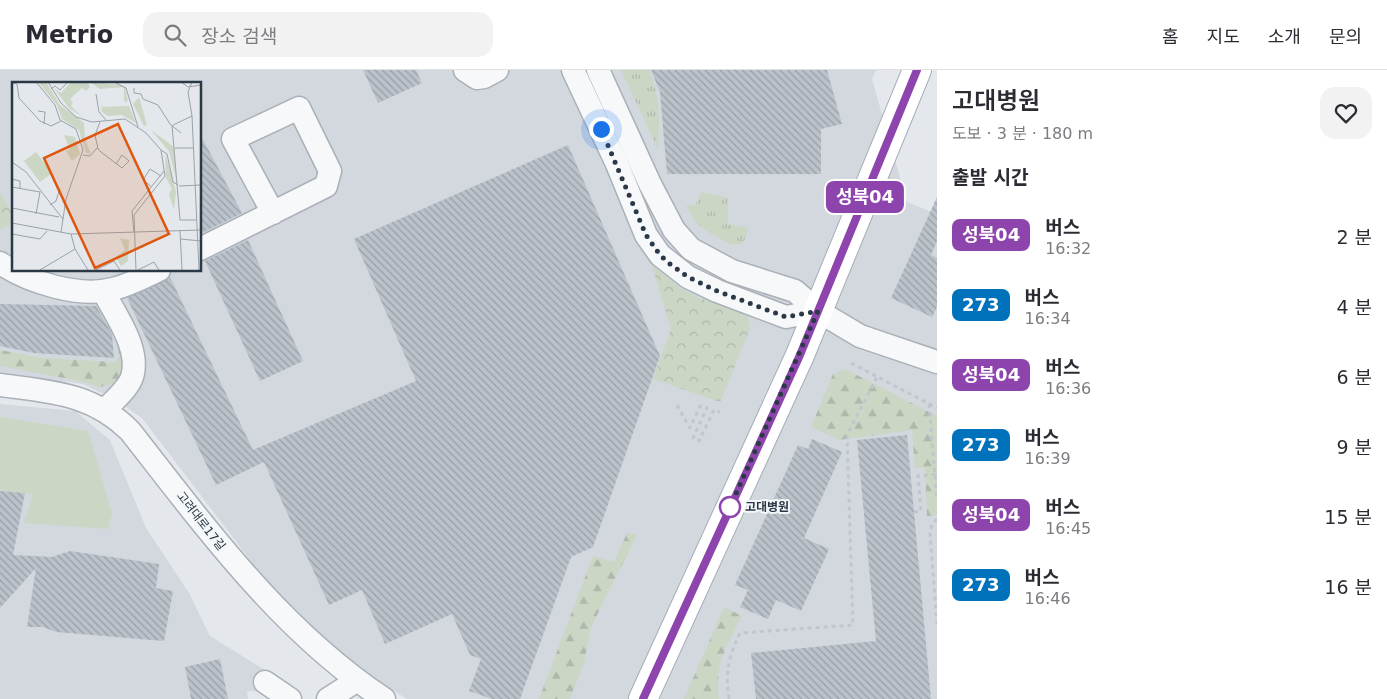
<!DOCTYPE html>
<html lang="ko">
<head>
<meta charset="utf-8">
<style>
  :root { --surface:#fff; --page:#f2f2f3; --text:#2b2b33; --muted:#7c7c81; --line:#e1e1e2 }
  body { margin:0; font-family:"DejaVu Sans","Noto Sans KR",sans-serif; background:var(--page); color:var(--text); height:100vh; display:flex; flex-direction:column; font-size:19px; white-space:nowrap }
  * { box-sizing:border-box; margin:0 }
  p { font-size:16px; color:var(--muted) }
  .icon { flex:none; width:28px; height:28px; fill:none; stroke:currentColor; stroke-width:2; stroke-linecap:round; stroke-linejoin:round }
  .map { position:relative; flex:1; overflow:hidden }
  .drawer { display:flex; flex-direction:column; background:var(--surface); width:450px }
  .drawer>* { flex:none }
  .badge { padding:0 10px; border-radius:8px; font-size:18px; line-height:32px }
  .you { position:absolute; width:25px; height:25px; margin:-12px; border:4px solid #fff; border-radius:50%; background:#1a73e8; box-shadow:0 0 0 8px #1a73e833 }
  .map>.badge { position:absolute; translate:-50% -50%; box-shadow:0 0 0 2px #fff }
  h2 { padding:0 15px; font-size:19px; line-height:45px }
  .round { display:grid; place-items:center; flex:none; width:52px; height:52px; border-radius:15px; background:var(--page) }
  .overview { display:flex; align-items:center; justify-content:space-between; height:85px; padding:0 15px }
  h1 { font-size:24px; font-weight:600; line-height:38px }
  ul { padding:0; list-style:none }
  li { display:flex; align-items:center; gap:15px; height:70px; padding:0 15px }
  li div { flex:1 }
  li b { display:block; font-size:19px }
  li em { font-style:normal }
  li .badge { min-width:55px; font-weight:700; text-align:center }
  header { display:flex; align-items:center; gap:30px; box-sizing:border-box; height:70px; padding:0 25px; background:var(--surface); border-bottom:1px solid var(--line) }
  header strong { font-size:24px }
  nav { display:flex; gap:28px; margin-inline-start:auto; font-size:18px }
  .search { width:350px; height:45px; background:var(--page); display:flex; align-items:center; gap:12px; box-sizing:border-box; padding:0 18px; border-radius:15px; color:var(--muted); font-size:19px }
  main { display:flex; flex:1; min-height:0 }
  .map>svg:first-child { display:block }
</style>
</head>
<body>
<header>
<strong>Metrio</strong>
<div class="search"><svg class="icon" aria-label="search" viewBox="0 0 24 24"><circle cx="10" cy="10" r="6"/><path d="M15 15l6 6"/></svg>장소 검색</div>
<nav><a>홈</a><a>지도</a><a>소개</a><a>문의</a></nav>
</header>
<main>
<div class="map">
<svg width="937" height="629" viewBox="0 0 937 629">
  <defs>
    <pattern id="grass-tufts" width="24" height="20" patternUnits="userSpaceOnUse" patternTransform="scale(1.25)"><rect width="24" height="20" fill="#ccd6c5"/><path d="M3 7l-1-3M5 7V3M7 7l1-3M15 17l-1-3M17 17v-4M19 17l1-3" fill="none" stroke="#afb8ab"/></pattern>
    <pattern id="forest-firs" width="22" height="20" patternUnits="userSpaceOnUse" patternTransform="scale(1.25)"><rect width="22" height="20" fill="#ccd6c5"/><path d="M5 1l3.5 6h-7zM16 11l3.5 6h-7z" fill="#afb8ab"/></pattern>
    <pattern id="park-crowns" width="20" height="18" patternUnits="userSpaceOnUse" patternTransform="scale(1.25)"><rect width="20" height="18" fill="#ccd6c5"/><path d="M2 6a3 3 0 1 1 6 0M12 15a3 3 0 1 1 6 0" fill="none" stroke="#afb8ab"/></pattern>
    <pattern id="building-back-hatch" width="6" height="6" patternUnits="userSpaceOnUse" patternTransform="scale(1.25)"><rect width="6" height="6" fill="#bbc2ca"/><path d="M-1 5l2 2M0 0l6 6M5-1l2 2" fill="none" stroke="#989fa6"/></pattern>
  </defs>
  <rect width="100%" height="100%" fill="#e4e8ec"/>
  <g fill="#d2d8de" fill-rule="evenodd">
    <path d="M0 0H876L872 9 907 132 937 144V629H407L378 611 328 572 270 516 142 348 116 330 83 314 0 302ZM14 14H200V200H14Z"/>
    <polygon points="0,334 75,341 110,370 146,458 189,523 210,566 268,602 263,622 247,621 248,629 0,629"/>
  </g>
  <g fill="url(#grass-tufts)">
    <path d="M621 0H649C660 25 660 52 658 79Z"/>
    <polygon points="701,122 728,128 728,154 749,158 743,173 732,175 711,164 696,153 686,136 696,134"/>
  </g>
  <g fill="url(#forest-firs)">
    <polygon points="117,269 125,294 118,313 99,317 85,312 0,296 0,280 42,288 115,292 119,287"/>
    <polygon points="845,299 937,346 937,445 927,446 925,398 915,398 912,360 839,370 811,357 833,304"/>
    <polygon points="627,463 637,465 591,557 584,593 570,629 539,629 593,486 614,492"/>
    <path d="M724 537 742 546C726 578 715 592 719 629H684Z"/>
  </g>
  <g fill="url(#park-crowns)">
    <polygon points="0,121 14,148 14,153 0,159"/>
    <polygon points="651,193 680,218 700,228 747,244 750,259 720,332 653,309 671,259"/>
  </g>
  <polygon fill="#ccd6c5" points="0,347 88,361 112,443 108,459 24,453 33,424 0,420"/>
  <g fill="url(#building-back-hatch)">
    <polygon points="363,0 416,0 422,13 378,33"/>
    <polygon points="651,0 827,0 842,54 821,59 821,104 667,104 660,22"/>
    <polygon points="200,64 242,143 200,164"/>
    <polygon points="568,75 660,286 593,477 571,487 520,629 492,629 469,621 481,589 470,585 452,544 385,574 362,520 329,535 264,392 216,415 127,228 170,207 253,380 416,311 354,169"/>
    <polygon points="937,127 937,171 931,185 937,188 937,237 932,247 891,228"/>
    <polygon points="248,170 303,291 260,311 205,191"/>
    <polygon points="0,234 96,236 112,264 114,288 34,283 0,276"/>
    <polygon points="907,365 931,629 756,629 751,583 876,571 857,370"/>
    <polygon points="812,369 842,382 804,468 829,479 801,541 776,530 768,549 740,537 748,520 735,515 798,375 808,379"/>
    <polygon points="0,421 25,423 13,485 52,487 70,481 159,494 156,518 173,521 164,571 56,562 43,557 27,557 36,498 0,538"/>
    <polygon points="220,589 228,629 191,629 185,597"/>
  </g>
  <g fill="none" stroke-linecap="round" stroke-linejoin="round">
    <g stroke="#a9b0b7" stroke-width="25">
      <g id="minor">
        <polyline points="465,0 477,8 484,7 497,0"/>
        <polyline points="573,0 617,94 646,165 660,185 688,207 717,221 786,247 818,241"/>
        <polyline points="598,0 650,114 674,160 691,179 732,201 795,221 818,241 860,266 937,292"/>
        <path d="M200 179C242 158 284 137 326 116L330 101 299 38 233 69 273 143"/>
        <path d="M0 193C28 212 79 228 113 219 129 215 145 207 159 200"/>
        <path d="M103 221C115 244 141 279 132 307 128 319 113 331 105 340"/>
        <path d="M0 315C51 322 92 323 130 361 206 458 280 560 384 629"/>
        <polyline points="265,612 290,629"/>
        <polyline points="328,629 356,611"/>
      </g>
    </g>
    <g stroke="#a3aeb8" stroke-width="30">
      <polyline id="major" points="643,629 800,285 917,0"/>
    </g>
    <g stroke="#c2c6cb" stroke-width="3" stroke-dasharray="4 4" stroke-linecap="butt">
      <polyline points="851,293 937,338"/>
      <polyline points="929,334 937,429"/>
      <polyline points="677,335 690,358 700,336 707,338 693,368 699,371 714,340 720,342"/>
      <polyline points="914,442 921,441 918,406 937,404"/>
      <polyline points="937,449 932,454 930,463 937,554"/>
      <path d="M729 629C725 601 728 589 740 563L853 555 847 365 877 307"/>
    </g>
    <use href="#minor" stroke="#f7f8fa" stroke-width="22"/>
    <use href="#major" stroke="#fff" stroke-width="28"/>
  </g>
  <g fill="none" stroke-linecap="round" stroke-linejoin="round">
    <g stroke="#fff" stroke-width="11">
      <polyline id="line" points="643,629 800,285 917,0"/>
    </g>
    <use href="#line" stroke="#8e44ad" stroke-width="8"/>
    <polyline stroke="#2b3845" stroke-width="5" stroke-dasharray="0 9" points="601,59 646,165 660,185 670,194 688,207 717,221 786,247 818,241 730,437"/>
  </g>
  <circle fill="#fff" stroke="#8e44ad" stroke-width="2.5" cx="730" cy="437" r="10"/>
  <g text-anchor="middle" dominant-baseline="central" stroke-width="4" stroke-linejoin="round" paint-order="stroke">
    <g font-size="12" font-weight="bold" fill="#2b3845" stroke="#f4f7f9" text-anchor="start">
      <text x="745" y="437">고대병원</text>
    </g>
    <g font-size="12" fill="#2b3845" stroke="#f4f7f9">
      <text transform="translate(201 451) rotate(52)">고려대로17길</text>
    </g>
  </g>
  <g transform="translate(12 12)">
    <rect width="189" height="189" fill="#e4e8ec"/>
    <path d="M26 0H34L48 23 72 41 73 57 79 72 74 71 67 48 50 37 45 23ZM59 0H76L78 5 74 9 70 6 58 17 61 20 59 24 69 34 57 26 42 6 49 11ZM78 0 109 3 113 6 116 19 112 20V5L88 7ZM88 14 90 25 117 24 124 41 110 33 96 34 90 30ZM127 15 135 43 132 44 121 22ZM139 48 162 65 164 97 157 69ZM153 71 164 110 162 128 157 112 160 107 154 96ZM108 156 117 158 116 179 109 184 104 175 113 168Z" fill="#ccd6c5"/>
    <path d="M52 53 63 55 68 72 60 79 54 69 58 68ZM24 70 40 91 28 100 12 79Z" fill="#ccd6c5"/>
    <path fill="none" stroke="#9aa2a9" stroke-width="1" d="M24 0 43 23 48 38 64 47 71 68 54 117 49 150M36 0 49 21 64 35 80 40 113 37 134 51 149 68 153 94 122 133 124 188M102 0 114 6 126 45M169 0 176 5 189 3M180 0 176 10 180 34 187 188M0 1 5 2 7 16 28 39 39 44 49 39M122 6V11L129 12 131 17 146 23 158 42 169 51M39 7 43 4 48 8 56 0M84 12 87 30 94 38M26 29 33 30 32 42M88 40 83 53 86 67 89 70 110 86 117 79 110 73 104 82M160 43 168 138H185M161 43 180 34M163 66H182M149 68 155 72 161 100 166 103M71 73 78 74 85 66M0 80 14 90 51 137M0 97 8 99V107M167 104 189 103M0 105 28 110 24 132M140 105 131 98 138 87 149 94M38 123 44 119 48 106M0 126 47 135M0 141 59 152 189 148M168 149 170 188M122 150 120 129 152 89M59 152 63 167M0 154V152L28 157 35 149M168 157 189 159M28 188 63 167 76 188M84 188 102 179 108 188M126 188 142 180 147 188"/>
    <path fill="#df570f" fill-opacity="0.15" stroke="#df570f" stroke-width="2.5" d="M106 42 157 152 83 186 32 76Z"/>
    <rect width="189" height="189" fill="none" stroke="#2b3845" stroke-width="2.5"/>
  </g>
</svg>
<div class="you" style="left:601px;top:59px"></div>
<b class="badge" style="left:865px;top:127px;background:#8e44ad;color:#fff">성북04</b>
</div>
<section class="drawer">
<div class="overview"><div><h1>고대병원</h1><p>도보 · 3 분 · 180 m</p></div><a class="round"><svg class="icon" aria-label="heart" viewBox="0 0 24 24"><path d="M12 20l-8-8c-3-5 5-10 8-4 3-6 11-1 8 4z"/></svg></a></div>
<h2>출발 시간</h2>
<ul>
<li><span class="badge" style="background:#8e44ad;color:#fff">성북04</span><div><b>버스</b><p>16:32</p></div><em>2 분</em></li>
<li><span class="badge" style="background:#0072bc;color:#fff">273</span><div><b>버스</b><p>16:34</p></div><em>4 분</em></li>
<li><span class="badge" style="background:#8e44ad;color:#fff">성북04</span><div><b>버스</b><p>16:36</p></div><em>6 분</em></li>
<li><span class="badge" style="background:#0072bc;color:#fff">273</span><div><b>버스</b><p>16:39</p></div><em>9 분</em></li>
<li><span class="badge" style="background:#8e44ad;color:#fff">성북04</span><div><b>버스</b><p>16:45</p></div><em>15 분</em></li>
<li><span class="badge" style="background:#0072bc;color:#fff">273</span><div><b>버스</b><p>16:46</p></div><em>16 분</em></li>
</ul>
</section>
</main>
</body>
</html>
